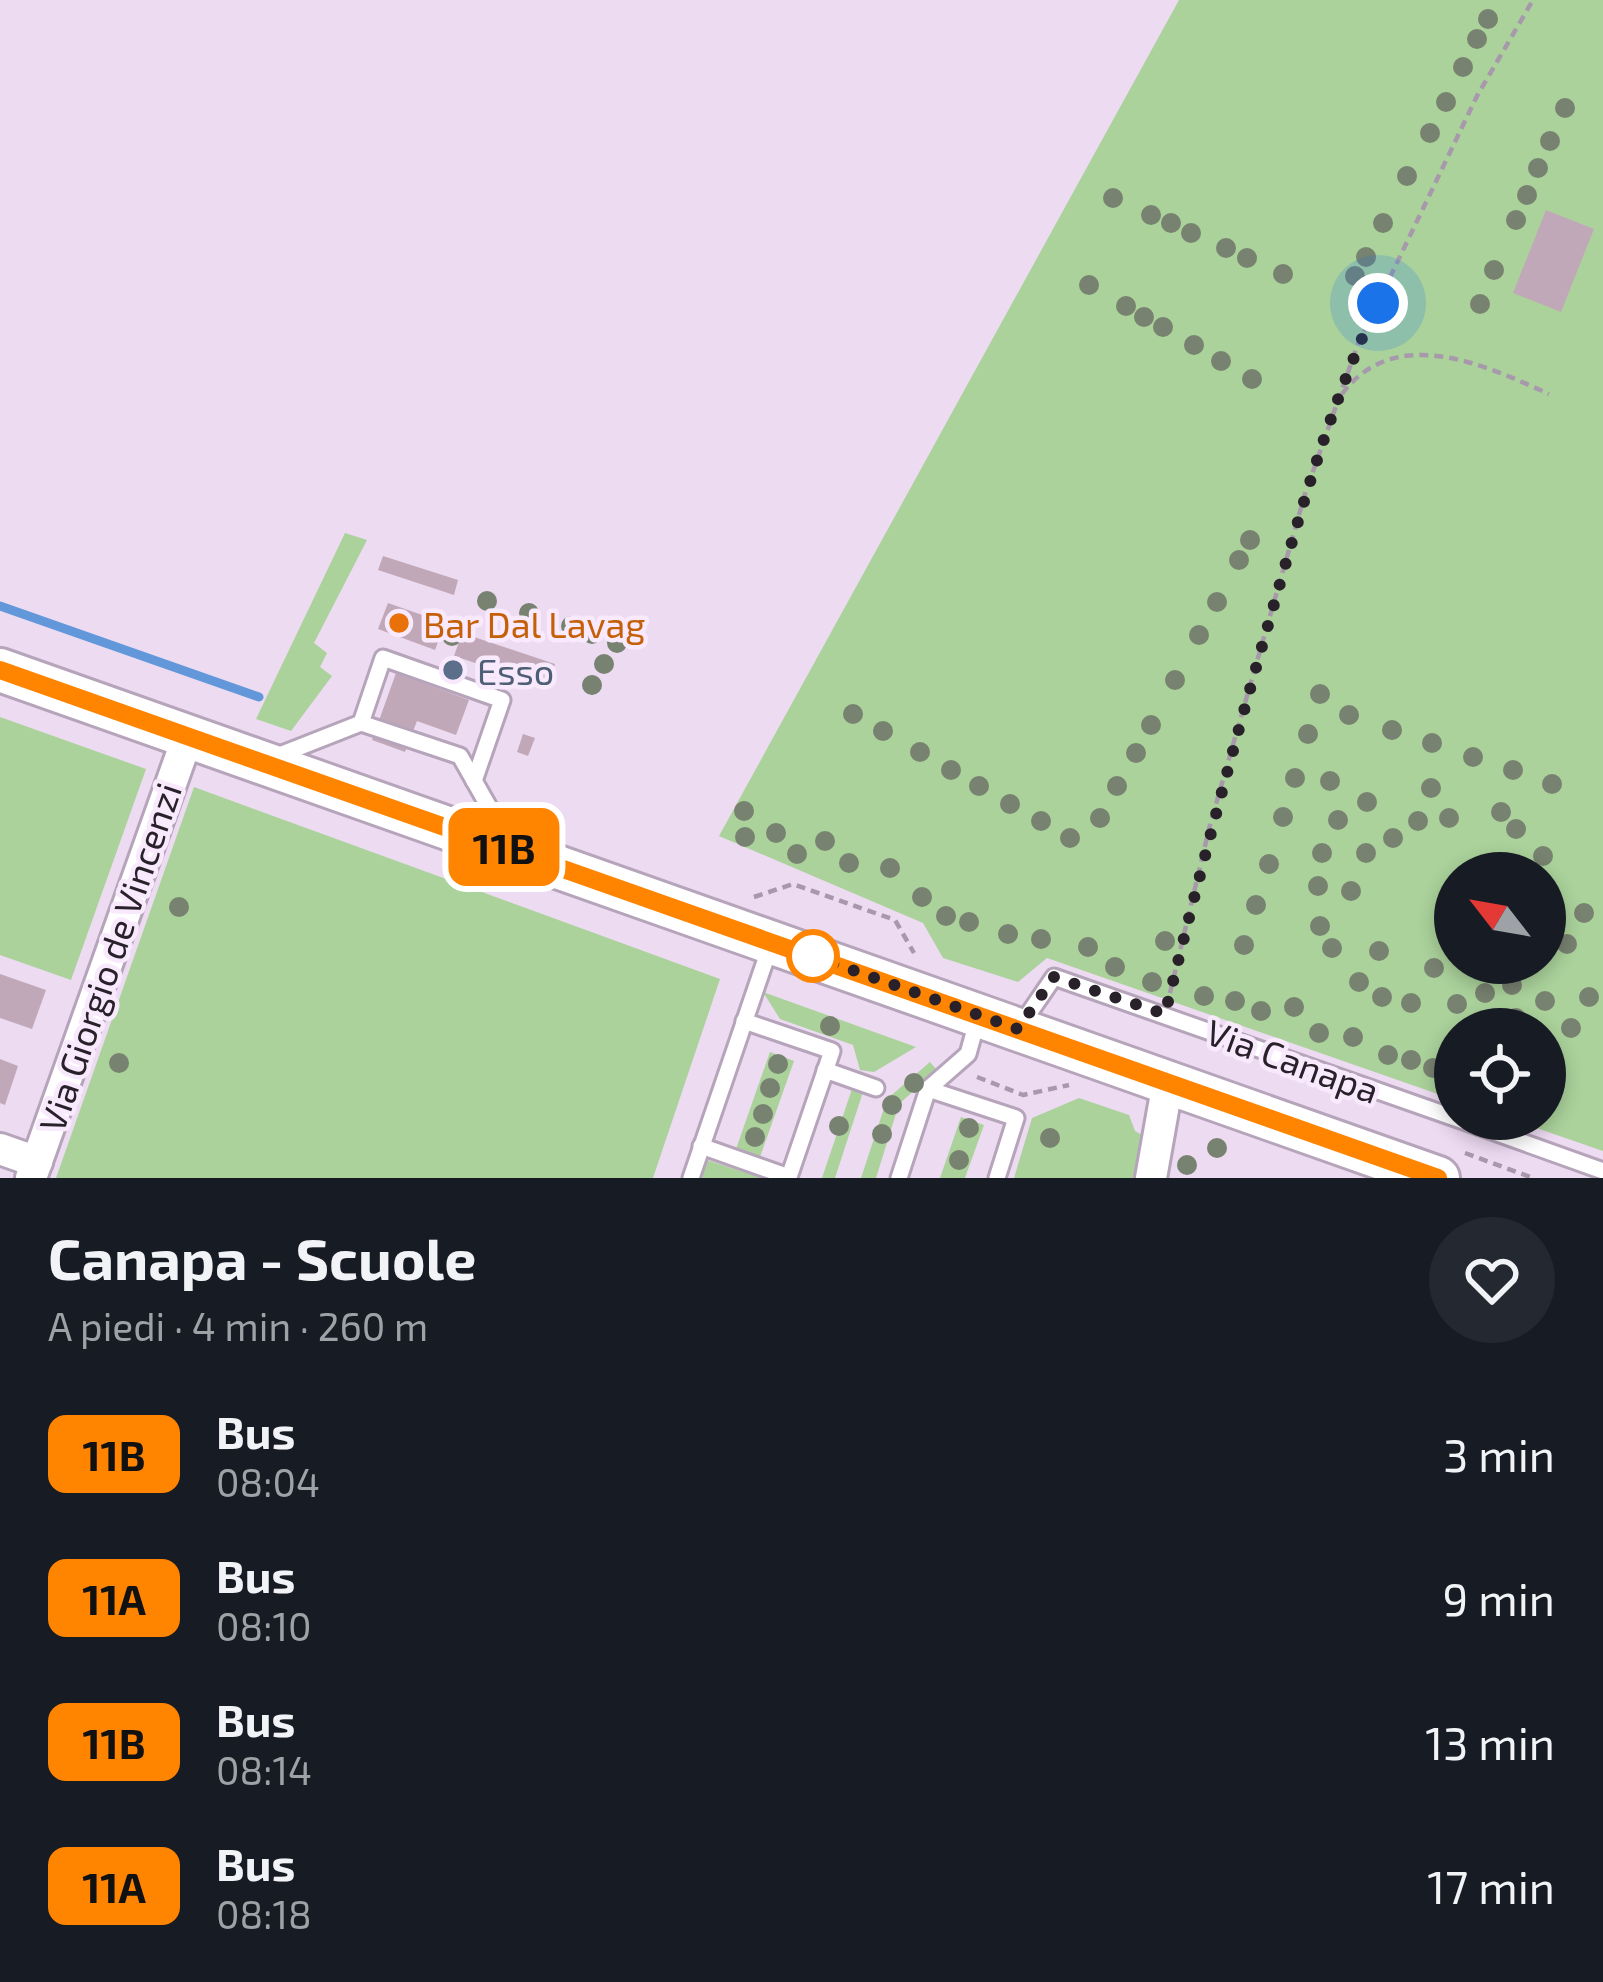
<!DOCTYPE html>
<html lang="it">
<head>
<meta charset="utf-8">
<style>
  :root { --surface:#171b24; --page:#242831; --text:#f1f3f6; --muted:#9ea1a6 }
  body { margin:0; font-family:"Exo 2",sans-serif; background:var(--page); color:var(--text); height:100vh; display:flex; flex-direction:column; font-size:45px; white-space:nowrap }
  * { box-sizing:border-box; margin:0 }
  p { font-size:39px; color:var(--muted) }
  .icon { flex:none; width:66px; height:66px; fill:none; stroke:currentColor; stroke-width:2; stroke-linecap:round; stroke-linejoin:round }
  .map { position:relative; height:1178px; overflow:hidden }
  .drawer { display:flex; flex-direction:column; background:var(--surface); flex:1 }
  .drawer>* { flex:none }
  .badge { padding:0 24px; border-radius:18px; font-size:42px; line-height:78px }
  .needle { width:78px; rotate:301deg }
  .controls { position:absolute; left:1434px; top:852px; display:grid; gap:24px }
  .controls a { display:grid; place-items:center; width:132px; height:132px; border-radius:50%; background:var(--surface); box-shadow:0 6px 18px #0003; font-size:60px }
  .you { position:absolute; width:60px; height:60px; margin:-30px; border:9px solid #fff; border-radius:50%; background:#1a73e8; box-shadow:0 0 0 18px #1a73e833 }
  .map>.badge { position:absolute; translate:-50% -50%; box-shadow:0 0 0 6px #fff }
  .round { display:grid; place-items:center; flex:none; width:126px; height:126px; border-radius:63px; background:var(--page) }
  .headline { display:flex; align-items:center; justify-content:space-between; height:204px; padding:0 48px }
  h1 { font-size:57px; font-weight:700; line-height:90px }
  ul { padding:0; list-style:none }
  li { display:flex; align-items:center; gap:36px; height:144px; padding:0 48px }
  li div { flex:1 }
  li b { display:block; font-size:45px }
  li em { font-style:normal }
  li .badge { min-width:132px; font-weight:700; text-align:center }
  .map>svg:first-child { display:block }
</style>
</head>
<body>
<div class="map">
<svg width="1603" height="1178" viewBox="0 0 1603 1178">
  <rect width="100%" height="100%" fill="#eddbf2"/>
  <g fill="#abd29b" fill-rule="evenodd">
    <path d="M1179 0H1603V1151L1510 1119H1545V1029H1455V1100L1047 958 1018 982 943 958 923 923 719 836ZM1455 873H1545V963H1455Z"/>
    <polygon points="345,533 367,540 314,643 327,653 320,667 332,676 291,731 256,719"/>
    <polygon points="0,717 146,769 71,980 0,955"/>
    <polygon points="194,787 720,979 653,1178 56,1178"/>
    <polygon points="763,992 916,1047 874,1072 860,1070 853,1045 780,1019"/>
    <polygon points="770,1052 794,1061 760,1157 736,1149"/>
    <polygon points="930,1062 937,1070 899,1104 876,1178 861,1178 887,1099"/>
    <polygon points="852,1089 863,1092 835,1178 822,1178"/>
    <polygon points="1079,1098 1129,1115 1135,1131 1142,1135 1135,1178 1014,1178 1032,1118"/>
    <polygon points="961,1117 984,1125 965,1178 940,1178"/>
    <polygon points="707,1160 762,1178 701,1178"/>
  </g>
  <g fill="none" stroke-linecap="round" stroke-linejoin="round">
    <polyline stroke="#6298da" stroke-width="9" points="0,606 259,697"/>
  </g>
  <g fill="#c1a8b9">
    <polygon points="1546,210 1594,229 1561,312 1513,293"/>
    <polygon points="383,556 458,580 454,595 378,570"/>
    <polygon points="388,603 445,623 435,650 378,629"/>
    <polygon points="462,633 555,664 548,687 454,656"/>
    <polygon points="396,673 469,700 456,735 417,721 405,752 372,740"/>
    <polygon points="523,734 535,738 528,756 517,752"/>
    <polygon points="0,974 46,990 32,1029 0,1018"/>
    <polygon points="0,1059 18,1066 5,1105 0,1103"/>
  </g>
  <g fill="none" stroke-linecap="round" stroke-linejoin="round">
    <g stroke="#b6a4bb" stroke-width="21">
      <g id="lane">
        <polyline points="361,723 383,658 502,700 474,781"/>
        <polyline points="277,756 361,723 460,756 506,837"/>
        <polyline points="1021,1025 1054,977 1455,1118"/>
        <polyline points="825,1070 876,1088"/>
        <polyline points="928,1089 1016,1118 997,1178"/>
        <polyline points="1458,1119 1603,1171"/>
        <polyline points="701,1146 789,1177 832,1051 744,1021"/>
        <polyline points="691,1178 771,944"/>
        <polyline points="899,1178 928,1089 968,1054 978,1018"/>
      </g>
    </g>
    <g stroke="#b6a4bb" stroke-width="36">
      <g id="street">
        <polyline points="0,1149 37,1162"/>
        <polyline points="31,1178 188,736"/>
        <polyline points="1151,1178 1168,1082"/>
      </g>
    </g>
    <g stroke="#b6a4bb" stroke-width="48">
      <polyline id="secondary" points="0,670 1438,1178"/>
    </g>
    <g stroke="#a799ab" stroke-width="4.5" stroke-dasharray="9 6" stroke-linecap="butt">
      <path d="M1342 394C1395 323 1485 365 1549 394"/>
      <polyline points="754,897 793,884 895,920 914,953"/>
      <polyline points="1170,993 1210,825 1305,494 1358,344 1477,96 1533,0"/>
      <polyline points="977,1077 1023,1095 1069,1085"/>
      <polyline points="1465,1153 1533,1178"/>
    </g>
    <use href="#lane" stroke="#fff" stroke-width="15"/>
    <use href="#street" stroke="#fff" stroke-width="30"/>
    <use href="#secondary" stroke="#fff" stroke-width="42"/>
  </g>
  <g fill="#788270">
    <circle cx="1488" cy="19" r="10"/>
    <circle cx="1477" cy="39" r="10"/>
    <circle cx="1463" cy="67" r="10"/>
    <circle cx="1446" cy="102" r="10"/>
    <circle cx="1565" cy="108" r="10"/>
    <circle cx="1430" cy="133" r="10"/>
    <circle cx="1550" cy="141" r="10"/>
    <circle cx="1538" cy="168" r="10"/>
    <circle cx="1407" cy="176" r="10"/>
    <circle cx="1527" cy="195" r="10"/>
    <circle cx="1113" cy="198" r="10"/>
    <circle cx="1151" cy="215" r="10"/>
    <circle cx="1516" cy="220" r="10"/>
    <circle cx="1171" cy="223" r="10"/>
    <circle cx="1383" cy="223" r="10"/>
    <circle cx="1191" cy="233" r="10"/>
    <circle cx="1226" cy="248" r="10"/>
    <circle cx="1366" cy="257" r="10"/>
    <circle cx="1247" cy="258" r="10"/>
    <circle cx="1494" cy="270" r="10"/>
    <circle cx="1283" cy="274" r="10"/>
    <circle cx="1355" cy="276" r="10"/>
    <circle cx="1089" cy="285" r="10"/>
    <circle cx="1480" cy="304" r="10"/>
    <circle cx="1126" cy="306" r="10"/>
    <circle cx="1144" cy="317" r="10"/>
    <circle cx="1163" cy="327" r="10"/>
    <circle cx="1194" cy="345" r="10"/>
    <circle cx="1221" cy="361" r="10"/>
    <circle cx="1252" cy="379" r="10"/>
    <circle cx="1250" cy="540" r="10"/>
    <circle cx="1239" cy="560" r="10"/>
    <circle cx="487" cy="601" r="10"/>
    <circle cx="1217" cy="602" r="10"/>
    <circle cx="529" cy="613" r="10"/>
    <circle cx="571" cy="626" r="10"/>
    <circle cx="592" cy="634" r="10"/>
    <circle cx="1199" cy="635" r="10"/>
    <circle cx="452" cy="636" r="10"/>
    <circle cx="617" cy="643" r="10"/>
    <circle cx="604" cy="664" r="10"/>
    <circle cx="1175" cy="680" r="10"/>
    <circle cx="592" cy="685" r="10"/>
    <circle cx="1320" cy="694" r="10"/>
    <circle cx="853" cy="714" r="10"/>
    <circle cx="1349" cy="715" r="10"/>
    <circle cx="1151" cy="725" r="10"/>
    <circle cx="1392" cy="730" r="10"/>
    <circle cx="883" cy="731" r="10"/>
    <circle cx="1308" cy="734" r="10"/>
    <circle cx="1432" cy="743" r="10"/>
    <circle cx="920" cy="752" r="10"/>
    <circle cx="1136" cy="753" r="10"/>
    <circle cx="1473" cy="757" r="10"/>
    <circle cx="951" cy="770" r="10"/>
    <circle cx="1513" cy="770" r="10"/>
    <circle cx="1295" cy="778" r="10"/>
    <circle cx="1330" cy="781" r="10"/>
    <circle cx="1552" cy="784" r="10"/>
    <circle cx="979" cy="786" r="10"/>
    <circle cx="1117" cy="786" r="10"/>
    <circle cx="1431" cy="788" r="10"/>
    <circle cx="1367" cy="802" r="10"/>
    <circle cx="1010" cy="804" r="10"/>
    <circle cx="744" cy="811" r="10"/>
    <circle cx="1501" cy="812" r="10"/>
    <circle cx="1283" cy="817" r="10"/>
    <circle cx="1100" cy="818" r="10"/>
    <circle cx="1449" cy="818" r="10"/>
    <circle cx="1338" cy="820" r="10"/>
    <circle cx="1041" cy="821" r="10"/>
    <circle cx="1418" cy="821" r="10"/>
    <circle cx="1516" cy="829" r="10"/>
    <circle cx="776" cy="833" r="10"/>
    <circle cx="745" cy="837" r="10"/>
    <circle cx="1070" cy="838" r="10"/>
    <circle cx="1393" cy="838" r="10"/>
    <circle cx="825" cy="841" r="10"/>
    <circle cx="1322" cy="853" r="10"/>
    <circle cx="1366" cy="853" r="10"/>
    <circle cx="797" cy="854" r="10"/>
    <circle cx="1543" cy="856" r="10"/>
    <circle cx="849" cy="863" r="10"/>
    <circle cx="1269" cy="864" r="10"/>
    <circle cx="890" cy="868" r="10"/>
    <circle cx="1318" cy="886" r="10"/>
    <circle cx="1351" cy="891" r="10"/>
    <circle cx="922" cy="897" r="10"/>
    <circle cx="1256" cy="905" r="10"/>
    <circle cx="179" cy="907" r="10"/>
    <circle cx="1584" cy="913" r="10"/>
    <circle cx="946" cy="916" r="10"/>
    <circle cx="969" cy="922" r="10"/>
    <circle cx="1320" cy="926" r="10"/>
    <circle cx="1008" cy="934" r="10"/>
    <circle cx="1041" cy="939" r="10"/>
    <circle cx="1165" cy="941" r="10"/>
    <circle cx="1567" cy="944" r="10"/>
    <circle cx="1244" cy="945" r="10"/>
    <circle cx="1088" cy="947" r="10"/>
    <circle cx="1332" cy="948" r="10"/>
    <circle cx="1379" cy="951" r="10"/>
    <circle cx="1115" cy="967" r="10"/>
    <circle cx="1434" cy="968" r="10"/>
    <circle cx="1152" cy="982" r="10"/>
    <circle cx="1359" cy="982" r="10"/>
    <circle cx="1512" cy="985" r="10"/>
    <circle cx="1485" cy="993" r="10"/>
    <circle cx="1204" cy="996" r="10"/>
    <circle cx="1382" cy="997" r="10"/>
    <circle cx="1589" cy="997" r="10"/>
    <circle cx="1235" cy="1001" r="10"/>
    <circle cx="1545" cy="1001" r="10"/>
    <circle cx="1411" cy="1003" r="10"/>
    <circle cx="1457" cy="1004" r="10"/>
    <circle cx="1294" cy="1007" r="10"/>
    <circle cx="1261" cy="1011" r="10"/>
    <circle cx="1516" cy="1018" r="10"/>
    <circle cx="830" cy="1026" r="10"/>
    <circle cx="1571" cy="1028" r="10"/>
    <circle cx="1319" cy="1033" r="10"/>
    <circle cx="1353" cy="1037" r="10"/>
    <circle cx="1388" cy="1055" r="10"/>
    <circle cx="1411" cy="1060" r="10"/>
    <circle cx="119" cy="1063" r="10"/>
    <circle cx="778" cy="1064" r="10"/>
    <circle cx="1433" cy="1068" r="10"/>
    <circle cx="914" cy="1083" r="10"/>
    <circle cx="770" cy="1088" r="10"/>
    <circle cx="892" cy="1105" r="10"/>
    <circle cx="763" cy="1114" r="10"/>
    <circle cx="839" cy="1126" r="10"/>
    <circle cx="969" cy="1128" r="10"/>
    <circle cx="882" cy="1134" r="10"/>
    <circle cx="755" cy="1137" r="10"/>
    <circle cx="1050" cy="1138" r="10"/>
    <circle cx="1217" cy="1148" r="10"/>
    <circle cx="959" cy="1160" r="10"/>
    <circle cx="1187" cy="1165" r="10"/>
  </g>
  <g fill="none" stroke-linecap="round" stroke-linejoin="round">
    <g stroke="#fff" stroke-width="27">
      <polyline id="line" points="0,670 1438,1178"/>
    </g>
    <use href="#line" stroke="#ff8400" stroke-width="18"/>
    <path stroke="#28212a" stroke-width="12" stroke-dasharray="0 21.6" d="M813 956 1018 1029 1054 977 1165 1014C1198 880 1233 747 1271 615 1301 510 1331 402 1378 303"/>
  </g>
  <circle fill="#e8710a" stroke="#f8e9fd" stroke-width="4.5" cx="399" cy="623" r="12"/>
  <circle fill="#5c6f8a" stroke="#f8e9fd" stroke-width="4.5" cx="453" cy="670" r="12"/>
  <circle fill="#fff" stroke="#ff8400" stroke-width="6" cx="813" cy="956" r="24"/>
  <g text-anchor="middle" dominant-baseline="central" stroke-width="9" stroke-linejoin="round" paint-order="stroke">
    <g font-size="36" fill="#c56008" stroke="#f8e9fd" text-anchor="start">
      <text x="423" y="623">Bar Dal Lavag</text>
    </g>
    <g font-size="36" fill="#4e5e75" stroke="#f8e9fd" text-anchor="start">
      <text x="477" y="670">Esso</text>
    </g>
    <g font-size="36" fill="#28212a" stroke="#f8e9fd">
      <text transform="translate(109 957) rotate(-71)">Via Giorgio de Vincenzi</text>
      <text transform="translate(1293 1060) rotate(20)">Via Canapa</text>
    </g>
  </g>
</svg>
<div class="controls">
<a><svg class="needle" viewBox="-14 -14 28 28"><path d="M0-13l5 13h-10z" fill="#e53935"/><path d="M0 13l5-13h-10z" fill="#9ea1a6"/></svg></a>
<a><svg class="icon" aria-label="locate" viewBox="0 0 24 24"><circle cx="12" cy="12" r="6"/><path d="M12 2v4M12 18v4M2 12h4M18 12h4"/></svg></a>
</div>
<div class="you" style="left:1378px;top:303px"></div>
<b class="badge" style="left:504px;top:847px;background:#ff8400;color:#111">11B</b>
</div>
<section class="drawer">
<div class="headline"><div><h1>Canapa - Scuole</h1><p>A piedi · 4 min · 260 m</p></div><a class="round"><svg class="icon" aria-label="heart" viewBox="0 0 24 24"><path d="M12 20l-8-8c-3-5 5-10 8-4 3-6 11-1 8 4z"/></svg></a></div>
<ul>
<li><span class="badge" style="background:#ff8400;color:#111">11B</span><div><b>Bus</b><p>08:04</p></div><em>3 min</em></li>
<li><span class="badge" style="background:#ff8400;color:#111">11A</span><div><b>Bus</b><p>08:10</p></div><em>9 min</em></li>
<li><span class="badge" style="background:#ff8400;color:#111">11B</span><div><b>Bus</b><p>08:14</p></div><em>13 min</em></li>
<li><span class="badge" style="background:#ff8400;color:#111">11A</span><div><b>Bus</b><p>08:18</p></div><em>17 min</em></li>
</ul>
</section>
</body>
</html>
